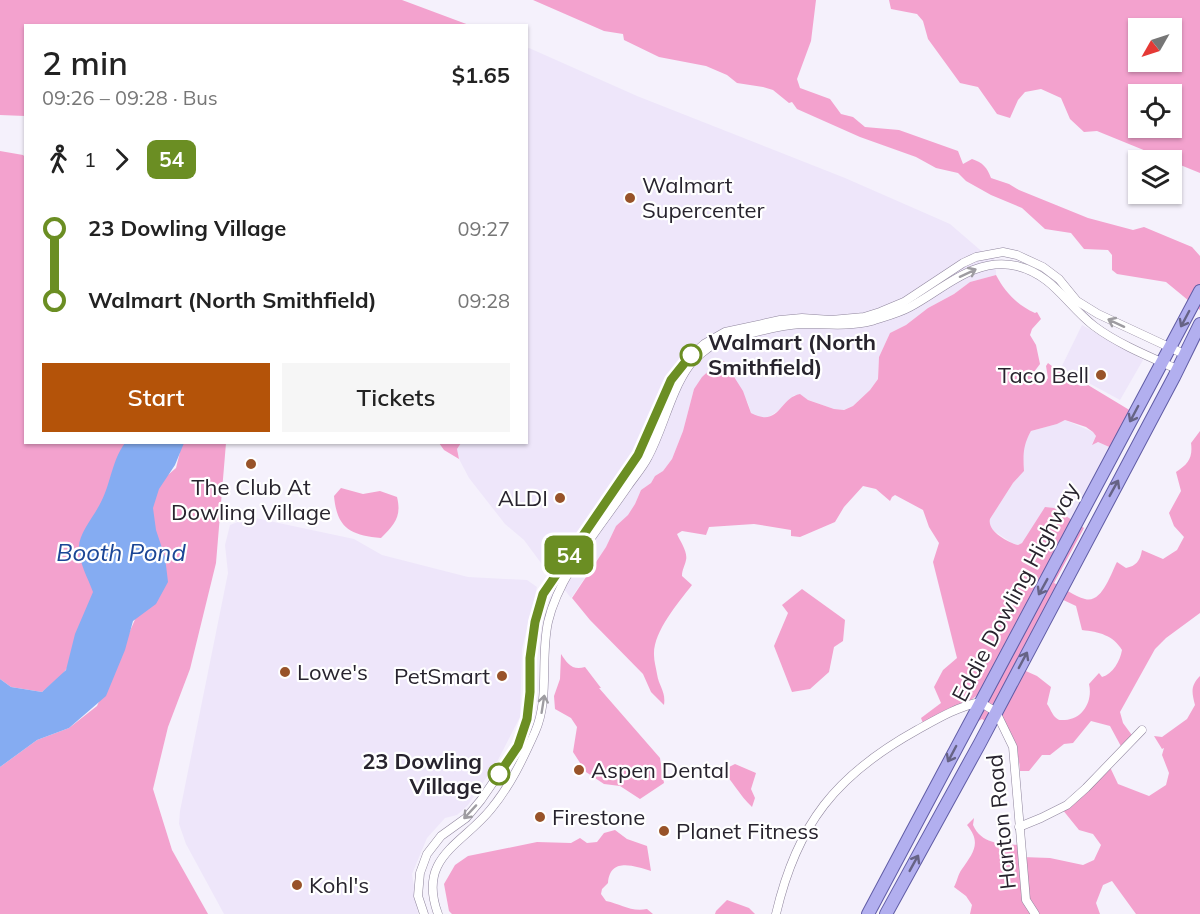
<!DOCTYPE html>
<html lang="en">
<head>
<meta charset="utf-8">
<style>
  :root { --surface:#fff; --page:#f6f6f6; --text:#222; --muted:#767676; --accent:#b45309 }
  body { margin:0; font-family:Mulish,sans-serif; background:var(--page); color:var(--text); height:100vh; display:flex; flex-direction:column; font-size:22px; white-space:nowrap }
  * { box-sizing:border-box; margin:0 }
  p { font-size:20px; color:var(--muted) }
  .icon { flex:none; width:33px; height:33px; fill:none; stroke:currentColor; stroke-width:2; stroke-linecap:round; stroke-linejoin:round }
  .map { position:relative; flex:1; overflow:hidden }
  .panel { position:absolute; left:24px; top:24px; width:504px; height:420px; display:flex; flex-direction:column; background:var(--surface); border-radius:0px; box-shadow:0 2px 4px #0004 }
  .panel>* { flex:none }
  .badge { padding:0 12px; border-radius:9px; font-size:21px; line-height:39px }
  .needle { width:39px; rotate:231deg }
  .buttons { position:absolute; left:1128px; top:18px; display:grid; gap:12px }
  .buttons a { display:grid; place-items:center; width:54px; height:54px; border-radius:0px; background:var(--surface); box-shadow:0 2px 4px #0004; font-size:30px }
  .map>.badge { position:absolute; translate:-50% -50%; box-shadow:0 0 0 3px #fff }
  .legs { display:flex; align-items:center; gap:9px; height:66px; padding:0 18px; font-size:20px }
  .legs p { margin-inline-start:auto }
  .head { display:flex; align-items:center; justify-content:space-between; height:102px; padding:0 18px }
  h1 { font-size:33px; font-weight:600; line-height:45px }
  .button { display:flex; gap:12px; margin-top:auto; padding:12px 18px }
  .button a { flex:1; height:69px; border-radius:0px; background:var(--accent); color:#fff; font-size:24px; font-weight:600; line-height:69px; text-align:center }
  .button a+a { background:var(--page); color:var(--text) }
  ul { padding:0 18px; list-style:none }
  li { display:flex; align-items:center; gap:21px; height:72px; font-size:22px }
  li i { display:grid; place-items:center; width:9px; height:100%; margin:0 8px; background:currentColor }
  li i::after { content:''; width:15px; height:15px; margin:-8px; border:4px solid; border-radius:50%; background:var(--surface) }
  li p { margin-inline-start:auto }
  li:first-child i { background:linear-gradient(#0000 50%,currentColor 0) }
  li:last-child i { background:linear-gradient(currentColor 50%,#0000 0) }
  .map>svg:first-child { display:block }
</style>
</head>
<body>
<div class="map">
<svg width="1200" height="914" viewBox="0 0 1200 914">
  <rect width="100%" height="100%" fill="#f5f1fc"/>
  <g fill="#eee6fa">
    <polygon points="529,48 637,96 845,178 950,224 986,255 994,257 996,271 996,275 970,282 954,294 928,308 906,325 890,333 879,357 878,379 870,390 853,406 843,410 834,409 794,395 784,407 767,418 762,419 751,413 748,403 724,361 694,389 683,431 672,459 663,471 655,476 651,483 641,490 635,504 628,516 616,526 606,547 571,598 550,571 541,563 524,540 505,524 469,478 459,459 457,449 461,443 526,442 527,49"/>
    <polygon points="1082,325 1143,360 1120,400 1061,368"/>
    <polygon points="1065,420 1093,432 1096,436 1092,444 1098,442 1116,450 1075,522 1054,508 1022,543 1018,545 1012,543 991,529 989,525 990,519 1013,483 1024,471 1023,455 1024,443 1031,431 1057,424"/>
    <polygon points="251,517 354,539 382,555 468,577 527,580 537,587 522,649 520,717 498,760 468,805 457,815 445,818 427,838 412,874 418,914 224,914 186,844 179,824 180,811 228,573 225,545 230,525"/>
  </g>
  <g fill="#f3a2ce" fill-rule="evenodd">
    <polygon points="0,0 402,0 469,25 26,26 25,116 0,115"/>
    <path d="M533 0H816L811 41 797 79 800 88 830 99 841 114 853 117 865 127 899 130 958 151 963 164 972 159C983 163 987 167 991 178L1009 184 1019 190 1088 218 1133 230 1144 227 1192 247 1200 256V310L1166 282 1117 274 1112 270V255L1108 250 1084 249 1071 233 1045 229 1022 208 991 195 966 181 958 173 936 168 916 157 860 137 797 109 792 102 789 103 773 90 763 87 737 83 727 75 706 66 659 57 624 40 623 34 604 31Z"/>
    <path d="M889 0H1200V173L1097 131 1084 132 1070 119 1061 98 1041 89 1025 92 1018 100 1010 118 997 114 978 87 960 83 928 39 923 21 917 14 891 9ZM1138 28H1172V62H1138ZM1138 94H1172V128H1138Z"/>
    <polygon points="0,151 23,155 25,157 26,442 162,443 95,589 76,656 62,675 42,692 11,687 0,679"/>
    <path d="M996 275C1005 292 1017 305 1035 313L1037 312 1041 319 1032 329 1030 335 1036 345 1040 364 1034 372 1033 383 1043 385 1048 378 1046 366 1048 363 1057 370 1065 371 1063 376 1067 374C1073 381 1078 389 1088 385L1136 414 1116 450 1098 442 1092 445 1096 436 1093 432 1086 427 1065 420 1057 424 1031 431C1023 445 1023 455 1024 471L1013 483 990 519C987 531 1007 542 1018 545L1022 543 1045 507 1054 508 1084 528 1054 583C1064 588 1074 596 1085 599 1102 604 1111 573 1117 562L1126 568C1136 566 1140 561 1142 550L1163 559 1177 550 1184 537 1174 526 1169 513 1181 491 1176 472C1188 464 1193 458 1191 443L1200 431V425V613L1166 638 1155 649 1120 712 1123 723 1134 738 1123 750 1110 726 1091 721 1073 743 1064 744 1050 755H1042L1029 771H1020C1019 750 1010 731 998 713L988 723 982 719 968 727 979 694 949 716 924 726 921 718 941 703 934 687 943 670 957 658 933 562 939 543 929 527 923 510 895 495 892 497 890 501 876 489 863 486 844 507 835 522 800 537 791 536V530L754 524 709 527 706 535 682 531 677 534C680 541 688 552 686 560 685 566 682 569 682 576L692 585C678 603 653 632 654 655 654 661 656 668 657 674 659 687 666 691 664 705L651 692 643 674 590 620 572 598 606 547 616 526 628 515 635 504 641 490 651 483 655 476 663 471 672 459 683 431 694 389 702 377 714 366 724 361 743 391 751 413C780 428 779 398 800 394L808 400 834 409 844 410 853 406 870 390 878 379 879 357 890 333 906 325 928 308 954 294 970 282ZM1057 597 1076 606 1082 630C1099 632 1113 635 1122 650 1120 661 1113 674 1102 677L1099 673 1089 684C1093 701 1083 719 1065 720 1060 720 1059 721 1055 717 1052 714 1050 708 1047 704L1051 687 1037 676 1019 668Z"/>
    <polygon points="172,443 226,443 216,563 190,669 168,727 153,789 172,850 208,914 0,914 0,767 37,740 69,728 97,706 137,615 165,569 166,562 158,546 149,498 153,488 176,468 180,452"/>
    <polygon points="439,443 461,443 457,449 459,459 444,450"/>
    <path d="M341 488 363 494 380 491 397 497C402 517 394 525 381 538 351 535 337 529 334 496Z"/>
    <polygon points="802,589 845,620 843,641 834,647 829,672 810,689 792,692 774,646 788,613 782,605"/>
    <path d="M561 654C567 663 572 671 585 667L601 688H599L660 758 664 783 640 799 620 786 604 784 586 772 573 752 577 727 571 718 555 709 554 696 560 679Z"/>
    <path d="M1200 676V914H1136L1112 881 1103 885 1096 903 1100 914H970L972 905 966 896 954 887C957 882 958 874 962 869 973 853 982 843 967 825L974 818 973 825C982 845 1002 844 1022 845V857L1050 858 1083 865 1094 860 1101 845 1093 834 1079 830 1062 809 1109 765 1118 784 1149 796 1166 785 1169 773 1162 755 1164 748 1162 749 1154 736 1162 737 1187 719 1195 705C1192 693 1190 686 1200 676Z"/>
    <path d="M735 764 756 773 751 789 755 798 752 807C739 795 732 779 719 768H727Z"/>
    <path d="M615 830 627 839 647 846 651 871C634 866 610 857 608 883L602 889 601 894 606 901C621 904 630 912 647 909L653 914H452L449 911 444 884 455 865 468 856 537 842 571 843 580 838 587 843 597 842 604 833Z"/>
    <polygon points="727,900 749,908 755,914 715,914 716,911"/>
  </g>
  <path fill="#85acf2" d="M125 443H184L175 465 159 489 153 508 156 530 165 557 168 582 156 604 133 621 125 650 106 696 69 728 37 740 0 767V679L11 687 42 692 66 670 75 634 93 592C88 578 79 563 79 548 78 534 95 515 101 502 111 483 112 460 125 443Z"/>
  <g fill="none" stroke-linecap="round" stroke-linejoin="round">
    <g stroke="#8f859d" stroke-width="9">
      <g id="minor">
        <polyline points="1019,827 1041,818 1067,805 1086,788 1142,730"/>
        <polyline points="424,914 418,896 420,873 427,854 441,836 466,818 481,800 518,746 527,719 530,692 530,659 535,622 543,595 638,455 671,380 687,359 704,344 725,332 780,320 802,318 831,320 864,317 880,312 904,302 963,263 976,257 1003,252 1017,255 1043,267 1059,279 1077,301 1098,314 1184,354"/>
        <path d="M438 914C417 857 462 845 491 809 510 786 523 759 535 732 550 698 540 659 548 622 559 574 601 526 628 486 635 476 643 467 648 457 664 427 670 393 689 366 695 358 707 348 716 343 724 338 735 337 744 335 763 330 782 325 801 324 825 324 849 327 872 321 884 317 899 313 910 307 944 289 975 256 1017 266 1053 275 1066 304 1094 326 1118 344 1150 357 1177 369"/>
        <path d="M776 914C797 824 836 775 917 730 937 719 957 707 980 702L996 712 1013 747 1026 900 1035 914"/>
      </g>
    </g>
    <g stroke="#605ca5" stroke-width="14">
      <g id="primary">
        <polyline points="868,914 1200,291"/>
        <polyline points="886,914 980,743 1174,377 1200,324"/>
      </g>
    </g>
    <use href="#minor" stroke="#fff" stroke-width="8"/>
    <use href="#primary" stroke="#b2afef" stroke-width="12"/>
  </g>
  <defs><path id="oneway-shaft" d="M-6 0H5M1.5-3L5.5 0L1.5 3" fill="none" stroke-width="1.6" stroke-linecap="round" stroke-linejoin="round" transform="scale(1.5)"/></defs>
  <g stroke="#9e9ca1">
    <use href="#oneway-shaft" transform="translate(968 273) rotate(-25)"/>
    <use href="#oneway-shaft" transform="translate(1116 323) rotate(-155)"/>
    <use href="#oneway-shaft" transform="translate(543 704) rotate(-81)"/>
    <use href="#oneway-shaft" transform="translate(470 812) rotate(133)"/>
  </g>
  <g stroke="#666385">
    <use href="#oneway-shaft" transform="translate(1185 319) rotate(118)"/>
    <use href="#oneway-shaft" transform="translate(1134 414) rotate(118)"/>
    <use href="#oneway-shaft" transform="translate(1114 488) rotate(-61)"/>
    <use href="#oneway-shaft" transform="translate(1043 587) rotate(119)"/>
    <use href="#oneway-shaft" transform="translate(1023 660) rotate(-62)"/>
    <use href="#oneway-shaft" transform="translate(952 754) rotate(118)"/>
    <use href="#oneway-shaft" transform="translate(914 863) rotate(-61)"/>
  </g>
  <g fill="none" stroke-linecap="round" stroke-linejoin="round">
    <g stroke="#fff" stroke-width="14">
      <polyline id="line-1" points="499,774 518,746 527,719 530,692 530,658 535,622 543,594 638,455 671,380 691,355"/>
    </g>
    <use href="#line-1" stroke="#6b8e23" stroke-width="9"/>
  </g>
  <g fill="#985329" stroke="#fff" stroke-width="2">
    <circle cx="630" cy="198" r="6"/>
    <circle cx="1101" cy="375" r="6"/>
    <circle cx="251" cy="464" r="6"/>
    <circle cx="560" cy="498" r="6"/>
    <circle cx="285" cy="672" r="6"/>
    <circle cx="502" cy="676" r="6"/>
    <circle cx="579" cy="770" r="6"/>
    <circle cx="540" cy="817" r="6"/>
    <circle cx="664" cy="831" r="6"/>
    <circle cx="297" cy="885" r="6"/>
  </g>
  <g fill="#fff" stroke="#6b8e23" stroke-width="3">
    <circle cx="691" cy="355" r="10"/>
    <circle cx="499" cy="774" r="10"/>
  </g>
  <g text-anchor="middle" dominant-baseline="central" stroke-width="4.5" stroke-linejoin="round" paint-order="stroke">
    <g font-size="22" fill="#28242e" stroke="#fff" text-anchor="start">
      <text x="642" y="185">Walmart<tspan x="642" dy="25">Supercenter</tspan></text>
      <text x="1089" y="375" text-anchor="end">Taco Bell</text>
      <text x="251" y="487" text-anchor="middle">The Club At<tspan x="251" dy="25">Dowling Village</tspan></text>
      <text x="548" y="498" text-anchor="end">ALDI</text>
      <text x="297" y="672">Lowe's</text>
      <text x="490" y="676" text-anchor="end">PetSmart</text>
      <text x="591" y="770">Aspen Dental</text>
      <text x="552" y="817">Firestone</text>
      <text x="676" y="831">Planet Fitness</text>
      <text x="309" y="885">Kohl's</text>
    </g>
    <g font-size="22" font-weight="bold" fill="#28242e" stroke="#fff" text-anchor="start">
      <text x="708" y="342">Walmart (North<tspan x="708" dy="25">Smithfield)</tspan></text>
      <text x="482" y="761" text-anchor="end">23 Dowling<tspan x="482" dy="25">Village</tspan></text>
    </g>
    <g font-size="22" fill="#28242e" stroke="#fff">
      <text transform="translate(1015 592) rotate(-62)">Eddie Dowling Highway</text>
      <text transform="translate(1001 822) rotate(-96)">Hanton Road</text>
    </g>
    <g font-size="24" font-style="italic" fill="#1b4696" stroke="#fff">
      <text x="121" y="552">Booth Pond</text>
    </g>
  </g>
</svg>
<div class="buttons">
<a><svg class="needle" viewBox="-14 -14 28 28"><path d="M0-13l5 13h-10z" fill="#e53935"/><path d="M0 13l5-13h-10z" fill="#767676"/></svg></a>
<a><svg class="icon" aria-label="locate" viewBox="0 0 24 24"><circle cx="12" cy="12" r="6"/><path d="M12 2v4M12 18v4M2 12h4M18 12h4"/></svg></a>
<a><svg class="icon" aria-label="layers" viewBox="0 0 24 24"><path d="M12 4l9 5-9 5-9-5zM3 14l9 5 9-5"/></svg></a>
</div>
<b class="badge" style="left:569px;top:555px;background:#6b8e23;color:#fff">54</b>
<section class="panel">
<div class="head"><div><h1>2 min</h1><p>09:26 – 09:28 · Bus</p></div><b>$1.65</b></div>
<div class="legs"><svg class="icon" aria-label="walk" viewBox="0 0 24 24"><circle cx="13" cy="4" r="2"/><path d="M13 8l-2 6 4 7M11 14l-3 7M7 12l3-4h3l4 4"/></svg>1<svg class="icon" aria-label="forward" viewBox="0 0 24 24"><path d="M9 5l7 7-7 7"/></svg><b class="badge" style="background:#6b8e23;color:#fff">54</b></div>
<ul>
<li><i style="color:#6b8e23"></i><b>23 Dowling Village</b><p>09:27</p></li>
<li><i style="color:#6b8e23"></i><b>Walmart (North Smithfield)</b><p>09:28</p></li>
</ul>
<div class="button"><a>Start</a><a>Tickets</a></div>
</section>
</div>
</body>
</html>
